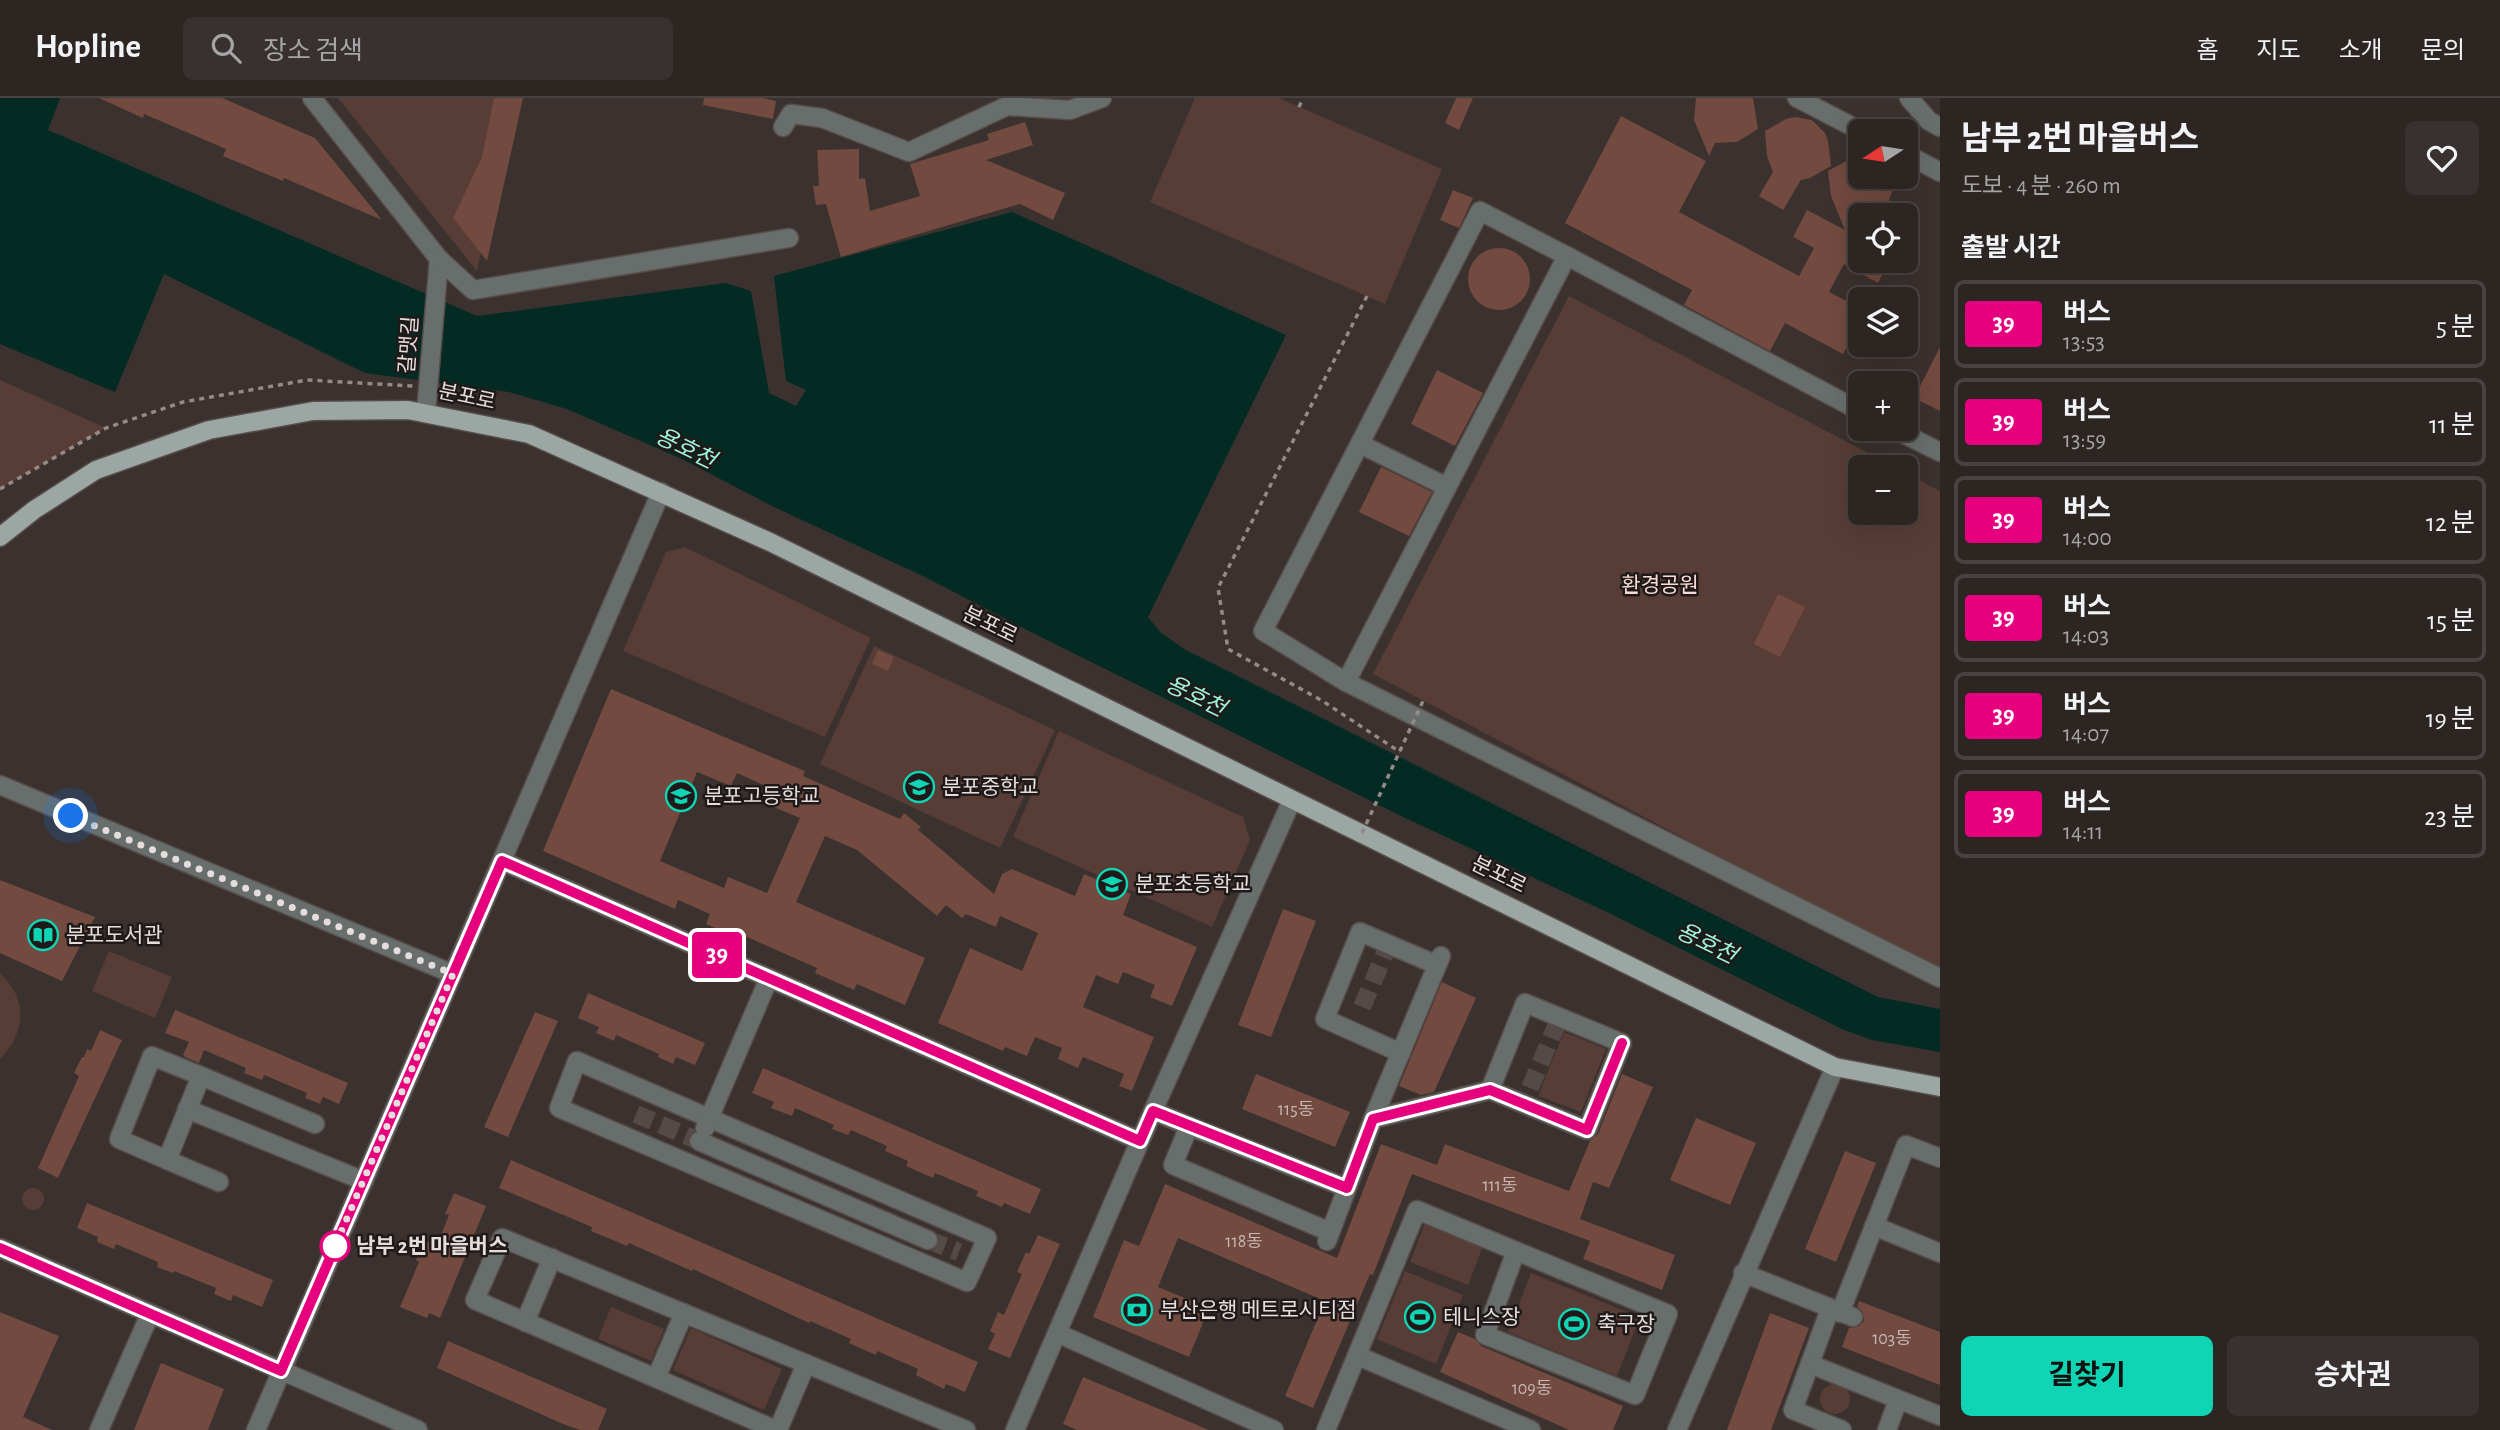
<!DOCTYPE html>
<html lang="ko">
<head>
<meta charset="utf-8">
<style>
  :root { --surface:#2c2522; --page:#38312f; --text:#f1f3f6; --muted:#a6a5a5; --line:#484240; --accent:#10d5b4 }
  body { margin:0; font-family:"Alegreya Sans","Noto Sans KR",sans-serif; background:var(--page); color:var(--text); height:100vh; display:flex; flex-direction:column; font-size:26px; white-space:nowrap }
  * { box-sizing:border-box; margin:0 }
  p { font-size:23px; color:var(--muted) }
  .icon { flex:none; width:38px; height:38px; fill:none; stroke:currentColor; stroke-width:2; stroke-linecap:round; stroke-linejoin:round }
  .map { position:relative; flex:1; overflow:hidden }
  .drawer { display:flex; flex-direction:column; background:var(--surface); width:560px }
  .drawer>* { flex:none }
  .badge { padding:0 14px; border-radius:5px; font-size:24px; line-height:46px }
  .needle { width:46px; rotate:258deg }
  .tools { position:absolute; left:1848px; top:21px; display:grid; gap:14px }
  .tools a { display:grid; place-items:center; width:70px; height:70px; border-radius:10px; background:var(--surface); box-shadow:0 7px 28px #0002,0 0 0 2px var(--line); font-size:35px }
  .you { position:absolute; width:35px; height:35px; margin:-18px; border:5px solid #fff; border-radius:50%; background:#1a73e8; box-shadow:0 0 0 10px #1a73e833 }
  .map>.badge { position:absolute; translate:-50% -50%; box-shadow:0 0 0 4px #fff }
  h2 { padding:0 21px; font-size:26px; line-height:63px }
  .round { display:grid; place-items:center; flex:none; width:74px; height:74px; border-radius:10px; background:var(--page) }
  .overview { display:flex; align-items:center; justify-content:space-between; height:119px; padding:0 21px }
  h1 { font-size:33px; font-weight:700; line-height:52px }
  .action { display:flex; gap:14px; margin-top:auto; padding:14px 21px }
  .action a { flex:1; height:80px; border-radius:10px; background:var(--accent); color:#111; font-size:28px; font-weight:700; line-height:80px; text-align:center }
  .action a+a { background:var(--page); color:var(--text) }
  ul { padding:0; list-style:none }
  li { display:flex; align-items:center; gap:21px; height:88px; margin:0 14px 10px; padding:0 7px; border:4px solid var(--line); border-radius:10px }
  li div { flex:1 }
  li b { display:block; font-size:26px }
  li em { font-style:normal }
  li .badge { min-width:77px; font-weight:700; text-align:center }
  header { display:flex; align-items:center; gap:42px; box-sizing:border-box; height:98px; padding:0 35px; background:var(--surface); border-bottom:2px solid var(--line) }
  header strong { font-size:33px }
  nav { display:flex; gap:38px; margin-inline-start:auto; font-size:24px }
  .search { width:490px; height:63px; background:var(--page); display:flex; align-items:center; gap:18px; box-sizing:border-box; padding:0 24px; border-radius:10px; color:var(--muted); font-size:26px }
  main { display:flex; flex:1; min-height:0 }
  .map>svg:first-child { display:block }
</style>
</head>
<body>
<header>
<strong>Hopline</strong>
<div class="search"><svg class="icon" aria-label="search" viewBox="0 0 24 24"><circle cx="10" cy="10" r="6"/><path d="M15 15l6 6"/></svg>장소 검색</div>
<nav><a>홈</a><a>지도</a><a>소개</a><a>문의</a></nav>
</header>
<main>
<div class="map">
<svg width="1940" height="1332" viewBox="0 0 1940 1332">
  <rect width="100%" height="100%" fill="#3b312e"/>
  <g fill="#573d36">
    <polygon points="338,0 514,0 477,173"/>
    <polygon points="1195,0 1279,0 1442,71 1385,206 1150,104"/>
    <polygon points="1569,198 1895,369 1860,369 1860,415 1906,415 1906,375 1940,393 1940,875 1373,576"/>
    <polygon points="0,282 106,330 0,391"/>
    <polygon points="685,449 871,540 825,639 623,553 666,454"/>
    <polygon points="874,548 1055,632 1000,750 820,666"/>
    <polygon points="1059,633 1243,719 1250,742 1212,829 1013,739"/>
    <polygon points="109,853 172,879 155,920 92,893"/>
    <path d="M0 876C29 900 25 936 0 961Z"/>
    <polygon points="1564,934 1606,951 1581,1014 1538,998"/>
    <circle cx="33" cy="1101" r="11"/>
    <polygon points="1425,1125 1483,1148 1468,1187 1410,1164"/>
    <polygon points="1405,1173 1463,1197 1436,1266 1377,1241"/>
    <polygon points="1531,1175 1640,1219 1617,1278 1508,1234"/>
    <polygon points="611,1209 664,1231 651,1263 598,1241"/>
    <polygon points="691,1230 782,1271 764,1312 673,1272"/>
    <circle cx="1835" cy="1301" r="15"/>
  </g>
  <polygon fill="#032b23" points="0,0 60,0 48,32 477,218 726,185 751,193 769,295 796,308 806,292 786,283 774,178 1012,114 1286,237 1148,519 1160,534 1184,551 1878,899 1940,911 1940,954 1872,942 1842,931 1609,815 1399,717 1031,534 925,479 772,408 682,361 567,311 509,294 365,275 164,176 115,294 0,246"/>
  <g fill="#724a3f" fill-rule="evenodd">
    <polygon points="99,0 222,0 315,40 382,122 284,80 283,83 223,58 226,51 144,16 143,20"/>
    <polygon points="494,0 523,0 487,163 453,120 482,59"/>
    <polygon points="704,0 763,0 776,3 773,21 703,7"/>
    <polygon points="1456,0 1473,0 1459,32 1445,25"/>
    <polygon points="1696,0 1753,0 1758,31 1737,44 1715,45 1709,58 1694,22"/>
    <polygon points="1621,18 1706,63 1679,114 1799,178 1814,150 1793,139 1807,112 1845,132 1831,98 1828,73 1850,61 1860,58 1860,79 1892,79 1893,91 1887,108 1877,117 1860,117 1860,163 1889,163 1878,185 1844,166 1829,194 1860,210 1860,224 1843,256 1785,225 1770,253 1684,207 1692,192 1565,125"/>
    <polygon points="1795,19 1812,22 1825,35 1828,43 1831,68 1810,80 1801,82 1783,112 1759,98 1773,74 1767,58 1765,33 1786,21"/>
    <polygon points="1025,24 1033,47 986,62 1065,95 1053,122 1020,106 841,159 826,106 816,107 813,88 819,88 817,52 859,51 859,81 865,80 870,113 920,98 910,66 989,42 987,36"/>
    <polygon points="1453,92 1473,100 1459,130 1440,122"/>
    <circle cx="1499" cy="181" r="31"/>
    <polygon points="1940,249 1940,313 1914,300"/>
    <polygon points="1437,272 1483,295 1455,348 1411,326"/>
    <polygon points="1381,369 1432,394 1409,438 1359,414"/>
    <polygon points="1778,496 1805,509 1780,559 1754,546"/>
    <polygon points="878,552 894,559 888,573 872,566"/>
    <path d="M611 591 805 673 803 678 900 721 904 715 921 729 918 732 994 796 1002 776 1012 771 1075 798 1084 776 1131 796 1123 817 1197 849 1172 908 1150 899 1155 887 1123 874 1118 886 1096 877 1083 909 1154 939 1132 993 1119 988 1124 976 1083 959 1078 970 1058 961 1062 950 1035 939 1027 958 1005 949 1003 953 938 925 970 850 1022 873 1038 835 1000 818 996 829 966 816 962 820 946 807 937 818 857 752 825 738 796 804 925 860 905 907 857 886 854 892 815 875 817 870 731 832 729 836 706 826 710 816 692 808 678 802 675 811 543 753ZM697 674 731 688 737 675 770 690 764 705 800 720 767 795 728 779 724 790 660 763Z"/>
    <polygon points="0,782 95,819 62,883 0,855"/>
    <polygon points="1283,811 1316,823 1271,939 1238,927"/>
    <polygon points="1442,884 1476,900 1434,994 1421,997 1399,988"/>
    <polygon points="588,895 705,945 695,967 676,959 673,966 658,959 659,956 616,937 614,943 596,935 599,929 578,920"/>
    <polygon points="175,912 348,985 339,1006 323,999 320,1006 305,1000 307,995 264,977 262,982 244,975 246,970 204,952 199,965 185,959 183,957 189,944 165,935"/>
    <polygon points="535,914 558,923 508,1039 484,1029"/>
    <polygon points="100,932 122,942 58,1080 38,1070 79,978 74,975 82,959 84,959 87,951 91,953"/>
    <polygon points="763,970 1041,1091 1030,1116 1004,1105 1002,1109 976,1098 978,1093 935,1075 933,1080 906,1068 908,1063 885,1053 887,1048 851,1032 848,1037 832,1031 834,1027 795,1010 792,1018 771,1010 774,1004 752,995"/>
    <polygon points="1256,976 1350,1014 1335,1049 1242,1011"/>
    <polygon points="1622,976 1653,989 1609,1090 1593,1084 1580,1121 1675,1157 1662,1192 1583,1161 1590,1143 1412,1076 1373,1177 1370,1176 1313,1310 1285,1298 1325,1203 1178,1140 1158,1189 1209,1210 1189,1259 1093,1219 1124,1142 1139,1148 1165,1086 1337,1160 1381,1046 1437,1067 1445,1046 1569,1093 1590,1043 1598,1036"/>
    <polygon points="1696,1020 1756,1045 1730,1107 1670,1082"/>
    <polygon points="1845,1053 1876,1065 1836,1164 1805,1151"/>
    <polygon points="511,1062 978,1264 965,1294 946,1286 944,1291 916,1277 918,1271 877,1253 876,1257 849,1245 851,1241 810,1223 809,1225 693,1171 692,1173 629,1145 627,1148 591,1133 592,1129 499,1090"/>
    <polygon points="454,1095 486,1108 440,1220 429,1215 427,1220 400,1209 419,1164 416,1162 424,1142 437,1147 449,1117 445,1116"/>
    <polygon points="87,1105 273,1182 262,1209 233,1197 231,1203 214,1196 216,1190 174,1173 173,1175 157,1169 158,1164 116,1146 114,1151 97,1144 98,1139 77,1130"/>
    <polygon points="1038,1137 1060,1146 1010,1260 988,1251 995,1236 990,1233 998,1214 1004,1217 1022,1176 1017,1174 1026,1154 1029,1156"/>
    <polygon points="1859,1203 1940,1234 1940,1287 1842,1249 1849,1230 1859,1228 1864,1223 1862,1213 1857,1208"/>
    <polygon points="0,1214 59,1238 23,1319 52,1332 0,1332"/>
    <polygon points="1770,1215 1809,1230 1771,1332 1727,1332"/>
    <polygon points="1458,1234 1475,1241 1481,1248 1623,1308 1613,1332 1569,1332 1440,1274"/>
    <polygon points="448,1243 607,1311 598,1332 580,1332 563,1326 437,1270"/>
    <polygon points="161,1265 224,1291 208,1332 134,1332"/>
    <polygon points="1083,1279 1209,1332 1077,1332 1063,1326"/>
  </g>
  <g fill="none" stroke-linecap="round" stroke-linejoin="round">
    <g stroke="#544b48" stroke-width="18" stroke-dasharray="18 9" stroke-linecap="butt">
      <polyline points="1362,909 1389,846"/>
      <polyline points="1530,990 1560,919"/>
      <polyline points="636,1016 699,1043"/>
      <polyline points="928,1142 959,1154"/>
    </g>
    <g stroke="#564d4a" stroke-width="21">
      <g id="minor">
        <polyline points="312,0 439,161 426,314"/>
        <polyline points="1797,0 1861,33"/>
        <polyline points="1909,0 1929,23 1940,29"/>
        <polyline points="783,29 791,16 822,20 909,54 1007,8 1070,12 1102,0"/>
        <polyline points="1906,56 1940,74"/>
        <polyline points="439,161 473,192 789,140"/>
        <polyline points="1860,313 1567,158 1346,584 1940,880"/>
        <polyline points="1894,331 1940,354"/>
        <polyline points="1360,346 1447,389"/>
        <polyline points="1346,584 1263,533 1480,113 1567,158"/>
        <polyline points="0,687 453,876"/>
        <polyline points="502,763 1140,1043"/>
        <polygon points="1525,905 1622,945 1587,1032 1490,992"/>
        <polyline points="1401,955 1325,921 1360,834 1437,867"/>
        <polygon points="577,963 987,1140 967,1184 559,1010"/>
        <polyline points="187,1011 364,1083"/>
        <polyline points="1153,1013 1189,1028"/>
        <polyline points="1373,1021 1490,992"/>
        <polyline points="705,1030 769,880"/>
        <polyline points="699,1043 928,1142"/>
        <polyline points="167,1062 119,1041 152,958 201,978"/>
        <polyline points="219,1084 167,1062 201,978 315,1026"/>
        <polyline points="1874,1128 1940,1155"/>
        <polyline points="1330,1134 1173,1067 1189,1028 1347,1090"/>
        <polyline points="1327,1143 1373,1021 1441,858"/>
        <polyline points="0,1150 418,1332"/>
        <polyline points="1743,1175 1853,1219"/>
        <polyline points="1830,1211 1793,1312 1842,1332"/>
        <polyline points="1840,1215 1906,1047 1940,1060"/>
        <polyline points="525,1224 552,1160"/>
        <polyline points="1057,1235 1274,1332"/>
        <polyline points="1358,1258 1531,1332"/>
        <polyline points="1810,1266 1940,1318"/>
        <polyline points="656,1280 684,1215"/>
        <polyline points="99,1332 150,1216"/>
        <polyline points="256,1332 661,394"/>
        <polyline points="776,1332 475,1202 502,1140 966,1332"/>
        <polyline points="778,1332 806,1266"/>
        <polyline points="1015,1332 1153,1013 1292,702"/>
        <polyline points="1326,1332 1417,1112 1668,1216 1635,1297 1485,1237 1516,1153"/>
        <polyline points="1677,1332 1835,969"/>
        <polyline points="1887,1332 1898,1302"/>
      </g>
    </g>
    <g stroke="#564d4a" stroke-width="21">
      <polyline id="major" points="0,439 34,412 96,372 209,332 313,313 408,312 529,336 770,444 1835,969 1940,989"/>
    </g>
    <g stroke="#948b89" stroke-width="3.5" stroke-dasharray="5 5" stroke-linecap="butt">
      <polyline points="1299,9 1303,0"/>
      <polyline points="1367,198 1218,490 1228,551 1321,602 1400,654"/>
      <polyline points="0,391 106,330 183,304 307,282 413,288"/>
    </g>
    <use href="#minor" stroke="#686e6c" stroke-width="18"/>
    <use href="#major" stroke="#9ca7a4" stroke-width="18"/>
    <polyline stroke="#948b89" stroke-width="3.5" stroke-dasharray="5 5" stroke-linecap="butt" points="1362,735 1423,603"/>
  </g>
  <g fill="none" stroke-linecap="round" stroke-linejoin="round">
    <g stroke="#fff" stroke-width="16">
      <polyline id="line" points="0,1150 281,1273 502,763 1140,1043 1153,1013 1347,1090 1373,1021 1490,992 1587,1032 1622,945"/>
    </g>
    <use href="#line" stroke="#e6007e" stroke-width="10"/>
    <polyline stroke="#e4dddb" stroke-width="7" stroke-dasharray="0 12.6" points="71,718 453,876 335,1148"/>
  </g>
  <defs>
    <g id="school-ring" transform="scale(1.575)"><circle r="9.5" fill="#1f1a19" stroke="#10d5b4" stroke-width="1.5"/><path d="M0-5L7-2L0 1L-7-2ZM-4 1L0 2.5L4 1V4Q0 6-4 4Z" fill="#10d5b4"/></g>
    <g id="library-ring" transform="scale(1.575)"><circle r="9.5" fill="#1f1a19" stroke="#10d5b4" stroke-width="1.5"/><path d="M-6-4Q-3-5.5-.7-3.5V5Q-3 3-6 4ZM6-4Q3-5.5 .7-3.5V5Q3 3 6 4Z" fill="#10d5b4"/></g>
    <g id="bank-ring" transform="scale(1.575)"><circle r="9.5" fill="#1f1a19" stroke="#10d5b4" stroke-width="1.5"/><path d="M-6-4H6V4H-6ZM0-2.3a2.3 2.3 0 1 0 0 4.6a2.3 2.3 0 1 0 0-4.6Z" fill="#10d5b4"/></g>
    <g id="stadium-ring" transform="scale(1.575)"><circle r="9.5" fill="#1f1a19" stroke="#10d5b4" stroke-width="1.5"/><path d="M0-5a6.5 5 0 1 0 0 10a6.5 5 0 1 0 0-10ZM-3.5-1.8h7v3.6h-7Z" fill="#10d5b4"/></g>
  </defs>
  <g fill-rule="evenodd">
    <use href="#school-ring" x="919" y="689"/>
    <use href="#school-ring" x="681" y="698"/>
    <use href="#school-ring" x="1112" y="786"/>
    <use href="#library-ring" x="43" y="837"/>
    <use href="#bank-ring" x="1137" y="1212"/>
    <use href="#stadium-ring" x="1420" y="1219"/>
    <use href="#stadium-ring" x="1574" y="1226"/>
  </g>
  <circle fill="#fff" stroke="#e6007e" stroke-width="3.5" cx="335" cy="1148" r="14"/>
  <g text-anchor="middle" dominant-baseline="central" stroke-width="5" stroke-linejoin="round" paint-order="stroke">
    <g font-size="18" fill="#c8b8b4">
      <text x="1296" y="1012">115동</text>
      <text x="1500" y="1088">111동</text>
      <text x="1244" y="1144">118동</text>
      <text x="1892" y="1241">103동</text>
      <text x="1532" y="1291">109동</text>
    </g>
    <g font-size="21" fill="#e4dddb" stroke="#1f1a19">
      <text transform="translate(409 247) rotate(-86)">갈맷길</text>
      <text transform="translate(467 299) rotate(12)">분포로</text>
      <text transform="translate(990 527) rotate(26)">분포로</text>
      <text transform="translate(1499 777) rotate(26)">분포로</text>
    </g>
    <g font-size="21" fill="#f9dbd3" stroke="#1f1a19">
      <text x="1660" y="487">환경공원</text>
    </g>
    <g font-size="21" fill="#e4dddb" stroke="#1f1a19" text-anchor="start">
      <text x="942" y="689">분포중학교</text>
      <text x="704" y="698">분포고등학교</text>
      <text x="1135" y="786">분포초등학교</text>
      <text x="66" y="837">분포도서관</text>
      <text x="1160" y="1212">부산은행 메트로시티점</text>
      <text x="1443" y="1219">테니스장</text>
      <text x="1597" y="1226">축구장</text>
    </g>
    <g font-size="21" font-weight="bold" fill="#e4dddb" stroke="#1f1a19" text-anchor="start">
      <text x="356" y="1148">남부 2번 마을버스</text>
    </g>
    <g font-size="23" font-style="italic" fill="#9ef2dc" stroke="#1f1a19">
      <text transform="translate(685 351) rotate(26)">용호천</text>
      <text transform="translate(1195 599) rotate(26)">용호천</text>
      <text transform="translate(1706 846) rotate(26)">용호천</text>
    </g>
  </g>
</svg>
<div class="tools">
<a><svg class="needle" viewBox="-14 -14 28 28"><path d="M0-13l5 13h-10z" fill="#e53935"/><path d="M0 13l5-13h-10z" fill="#a6a5a5"/></svg></a>
<a><svg class="icon" aria-label="locate" viewBox="0 0 24 24"><circle cx="12" cy="12" r="6"/><path d="M12 2v4M12 18v4M2 12h4M18 12h4"/></svg></a>
<a><svg class="icon" aria-label="layers" viewBox="0 0 24 24"><path d="M12 4l9 5-9 5-9-5zM3 14l9 5 9-5"/></svg></a>
<a>+</a>
<a>−</a>
</div>
<div class="you" style="left:71px;top:718px"></div>
<b class="badge" style="left:717px;top:857px;background:#e6007e;color:#fff">39</b>
</div>
<section class="drawer">
<div class="overview"><div><h1>남부 2번 마을버스</h1><p>도보 · 4 분 · 260 m</p></div><a class="round"><svg class="icon" aria-label="heart" viewBox="0 0 24 24"><path d="M12 20l-8-8c-3-5 5-10 8-4 3-6 11-1 8 4z"/></svg></a></div>
<h2>출발 시간</h2>
<ul>
<li><span class="badge" style="background:#e6007e;color:#fff">39</span><div><b>버스</b><p>13:53</p></div><em>5 분</em></li>
<li><span class="badge" style="background:#e6007e;color:#fff">39</span><div><b>버스</b><p>13:59</p></div><em>11 분</em></li>
<li><span class="badge" style="background:#e6007e;color:#fff">39</span><div><b>버스</b><p>14:00</p></div><em>12 분</em></li>
<li><span class="badge" style="background:#e6007e;color:#fff">39</span><div><b>버스</b><p>14:03</p></div><em>15 분</em></li>
<li><span class="badge" style="background:#e6007e;color:#fff">39</span><div><b>버스</b><p>14:07</p></div><em>19 분</em></li>
<li><span class="badge" style="background:#e6007e;color:#fff">39</span><div><b>버스</b><p>14:11</p></div><em>23 분</em></li>
</ul>
<div class="action"><a>길찾기</a><a>승차권</a></div>
</section>
</main>
</body>
</html>
